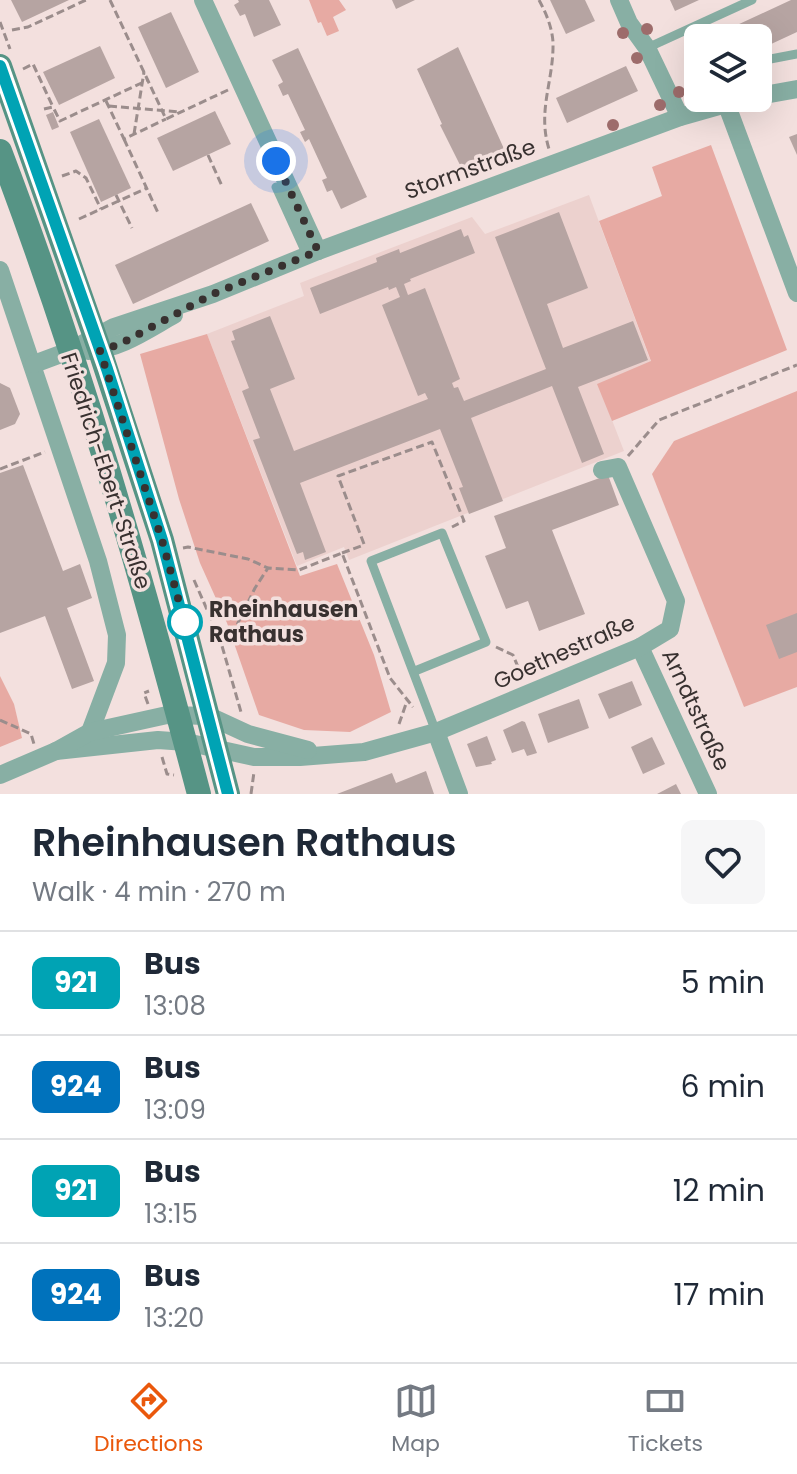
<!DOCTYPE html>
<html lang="en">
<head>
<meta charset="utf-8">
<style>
  :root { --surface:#fff; --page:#f6f6f7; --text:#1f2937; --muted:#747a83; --line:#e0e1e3; --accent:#ea580c }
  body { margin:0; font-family:Poppins,sans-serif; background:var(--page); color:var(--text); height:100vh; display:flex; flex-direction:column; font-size:30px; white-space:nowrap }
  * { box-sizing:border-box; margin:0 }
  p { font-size:26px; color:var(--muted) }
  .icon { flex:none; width:44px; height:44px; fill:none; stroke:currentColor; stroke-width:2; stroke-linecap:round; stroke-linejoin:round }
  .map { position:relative; height:794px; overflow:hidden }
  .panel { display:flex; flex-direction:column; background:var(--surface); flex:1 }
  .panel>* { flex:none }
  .badge { padding:0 16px; border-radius:12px; font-size:28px; line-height:52px }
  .buttons { position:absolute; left:684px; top:24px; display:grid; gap:16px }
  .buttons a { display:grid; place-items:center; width:88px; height:88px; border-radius:12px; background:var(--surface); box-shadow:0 8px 32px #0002; font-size:40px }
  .you { position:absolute; width:40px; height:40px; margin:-20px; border:6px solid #fff; border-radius:50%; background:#1a73e8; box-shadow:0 0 0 12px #1a73e833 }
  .map>.badge { position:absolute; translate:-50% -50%; box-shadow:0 0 0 4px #fff }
  .round { display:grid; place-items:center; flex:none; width:84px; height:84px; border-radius:12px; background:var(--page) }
  .summary { display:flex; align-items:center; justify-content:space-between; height:136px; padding:0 32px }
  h1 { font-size:38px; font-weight:600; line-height:60px }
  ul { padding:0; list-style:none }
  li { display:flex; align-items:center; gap:24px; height:104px; padding:0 32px; border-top:2px solid var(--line) }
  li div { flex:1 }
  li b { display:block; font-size:30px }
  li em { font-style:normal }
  li .badge { min-width:88px; font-weight:700; text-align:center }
  .tabs { display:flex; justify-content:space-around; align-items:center; height:112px; border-top:2px solid var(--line); background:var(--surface); font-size:22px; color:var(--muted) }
  .tabs a { display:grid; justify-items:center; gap:4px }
  .tabs .on { color:var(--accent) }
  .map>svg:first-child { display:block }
</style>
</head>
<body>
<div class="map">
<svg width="797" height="794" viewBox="0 0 797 794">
  <rect width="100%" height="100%" fill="#f3e0de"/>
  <polygon fill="#ecd1ce" points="589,195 651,362 598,384 624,451 349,560 344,547 297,566 207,334 304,296 300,283 472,217 485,234"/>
  <g fill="#e7aaa3">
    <polygon points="309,0 339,0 346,10 333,17 339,31 327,36 321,22 318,23"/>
    <polygon points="711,145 787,350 612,421 597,384 651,361 599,221 662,196 652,167"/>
    <polygon points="207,334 300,576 337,564 374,655 391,712 350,732 304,730 259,715 227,623 200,563 179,499 140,354"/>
    <polygon points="797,391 797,687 744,707 652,474 674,441"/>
    <polygon points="0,676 14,704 22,738 0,747"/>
  </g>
  <g fill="#b6a4a2">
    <polygon points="11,0 69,0 22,22"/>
    <polygon points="238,0 269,0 281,25 254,37 245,14 240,16 234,5 239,2"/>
    <polygon points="392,0 415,0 396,9"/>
    <polygon points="550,0 585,0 595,21 566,34"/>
    <polygon points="670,0 699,0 675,11"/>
    <polygon points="791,0 797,0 797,32 758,50 758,38 709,38"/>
    <polygon points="171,12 199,72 166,88 138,27"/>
    <polygon points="100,46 115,78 59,105 43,72"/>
    <polygon points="458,47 505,151 482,162 484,166 465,175 440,125 442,124 417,69"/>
    <polygon points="298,48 367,197 341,209 332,190 327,192 322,180 327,178 309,139 305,142 300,132 305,130 288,94 283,96 278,85 283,82 272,60"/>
    <polygon points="626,66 638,91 567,123 556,98"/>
    <polygon points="215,111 231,144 173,171 157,138"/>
    <polygon points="53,112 59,127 52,130 46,115"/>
    <polygon points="99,119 131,188 101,202 70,132"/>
    <polygon points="797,134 797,155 789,137"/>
    <polygon points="251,203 269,241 133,304 115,265"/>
    <polygon points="559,212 588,288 547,304 563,348 633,321 648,360 578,387 604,454 582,463 552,386 471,418 503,501 469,514 459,488 463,487 440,429 300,483 326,552 305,560 303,552 297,554 253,440 260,438 242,391 249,388 231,341 235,340 232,331 270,316 295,379 270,389 294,451 428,399 425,393 418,396 382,305 400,297 396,287 389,290 388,287 320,314 310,288 377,262 376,258 399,249 400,253 461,229 464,237 468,235 475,253 410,279 411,281 404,284 408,295 425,288 460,379 452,383 454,388 458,387 464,401 546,369 495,237"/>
    <polygon points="0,383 10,388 20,414 15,424 0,430"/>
    <polygon points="23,465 63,571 80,564 92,598 67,608 94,681 72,689 45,616 0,633 0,473"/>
    <polygon points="608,475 619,505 552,530 585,614 539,631 528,601 506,609 485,556 506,548 494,516"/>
    <polygon points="797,613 797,652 779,659 766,625"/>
    <polygon points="632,681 642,705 609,719 598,694"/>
    <polygon points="579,699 589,728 548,743 538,714"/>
    <polygon points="522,721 525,722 537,753 527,756 524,749 512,753 503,730"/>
    <polygon points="487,736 496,760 491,762 492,764 476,767 467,744"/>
    <polygon points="652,737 665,764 643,774 631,747"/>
    <polygon points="426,771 434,794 337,794 392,773 396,783"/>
    <polygon points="676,784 681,794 657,794"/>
  </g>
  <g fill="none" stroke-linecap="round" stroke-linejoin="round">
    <g stroke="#9b8d8c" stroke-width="3" stroke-dasharray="8 4" stroke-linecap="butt">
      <polyline points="110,0 166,119 228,90"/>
      <path d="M539 0C546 13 552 27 553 42 554 81 537 110 549 149"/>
      <polyline points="0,22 10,49"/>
      <polyline points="12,30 28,27 86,0"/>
      <polyline points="23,69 33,64 53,107"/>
      <polyline points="106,101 124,139 166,119"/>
      <polyline points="109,106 181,112"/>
      <polyline points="44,109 53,107 60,121 148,80"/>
      <polyline points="134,134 144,72"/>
      <polyline points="124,139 159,215"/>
      <polyline points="208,155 222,186"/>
      <polyline points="62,176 76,171 86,178 101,209"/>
      <polyline points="116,195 132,228"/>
      <polyline points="79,219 147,188"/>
      <polyline points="628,456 659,420 797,365"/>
      <polyline points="0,469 45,452"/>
      <polyline points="364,544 338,476 432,442 464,521 452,527"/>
      <polyline points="183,548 188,547 248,559 268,568"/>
      <polyline points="342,553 364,545"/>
      <polyline points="194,580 220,639 241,712"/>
      <polyline points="220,639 233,633 255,588 268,568 299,570 342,553 390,678 413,707"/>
      <polyline points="496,647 513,655 523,679"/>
      <polyline points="148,704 144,693 149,691"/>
      <polyline points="0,720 31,734 34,744"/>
      <polyline points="399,724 407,701"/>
      <polyline points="162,757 167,774 174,775"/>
      <polyline points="251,794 254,772"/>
    </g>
    <g stroke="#88afa4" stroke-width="9">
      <polyline points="647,48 752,0"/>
      <polyline points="766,94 760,61 797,54"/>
      <polyline points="276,187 307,255"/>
      <polyline points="415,671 486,642 442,533 371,561 436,732"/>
    </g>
    <g stroke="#88afa4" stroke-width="18">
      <polyline points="203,0 318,251"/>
      <polyline points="619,0 629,23 647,48 680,117"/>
      <polyline points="758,96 797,89"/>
      <polyline points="726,103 797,293"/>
      <polyline points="0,270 98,561 117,635 116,663 90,732"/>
      <path d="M88 351C119 350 147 330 174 315"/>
      <polyline points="34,364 69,351 114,327 213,294 318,251 680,117 747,98"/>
      <polyline points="640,647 708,794"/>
      <polyline points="436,732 459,794"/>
      <polyline points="56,751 158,740 186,742 254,757 300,757 364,752 436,732 640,647 670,629 676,601 618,467 602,470"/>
      <polyline points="0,775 56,751 90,732 167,715 209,716 248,734 308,750"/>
    </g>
    <g stroke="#569485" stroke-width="24">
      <polyline points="0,66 100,351 162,540 228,794"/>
      <path d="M0 151C80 361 142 578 199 794"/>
    </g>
  </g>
  <g fill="#9d6c6b">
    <circle cx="647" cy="29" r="6"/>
    <circle cx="623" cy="33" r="6"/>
    <circle cx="637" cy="58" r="6"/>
    <circle cx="679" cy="92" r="6"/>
    <circle cx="660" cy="105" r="6"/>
    <circle cx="613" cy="125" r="6"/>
  </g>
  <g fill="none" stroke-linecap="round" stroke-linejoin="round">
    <g stroke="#fff" stroke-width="18">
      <polyline id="line" points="0,66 107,369 162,540 228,794"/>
    </g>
    <use href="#line" stroke="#00a3b4" stroke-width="12"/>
    <polyline stroke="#383130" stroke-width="8" stroke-dasharray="0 14.4" points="185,622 187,631 162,540 100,351 120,344 213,294 318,251 276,161"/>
  </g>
  <circle fill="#fff" stroke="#00a3b4" stroke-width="4" cx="185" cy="622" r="16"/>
  <g text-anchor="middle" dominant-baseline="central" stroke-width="7" stroke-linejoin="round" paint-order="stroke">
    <g font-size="22" fill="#383130" stroke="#f3e0de">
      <text transform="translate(470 169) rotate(-20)">Stormstraße</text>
      <text transform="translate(106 471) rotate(72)">Friedrich-Ebert-Straße</text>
      <text transform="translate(564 652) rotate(-24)">Goethestraße</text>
      <text transform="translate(696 710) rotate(65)">Arndtstraße</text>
    </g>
    <g font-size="22" font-weight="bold" fill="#383130" stroke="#f3e0de" text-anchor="start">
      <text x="209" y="609">Rheinhausen<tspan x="209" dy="25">Rathaus</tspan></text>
    </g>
  </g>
</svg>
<div class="buttons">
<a><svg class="icon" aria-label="layers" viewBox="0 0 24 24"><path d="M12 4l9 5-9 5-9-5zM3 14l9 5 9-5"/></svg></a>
</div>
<div class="you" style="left:276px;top:161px"></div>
</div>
<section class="panel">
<div class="summary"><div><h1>Rheinhausen Rathaus</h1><p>Walk · 4 min · 270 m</p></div><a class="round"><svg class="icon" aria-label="heart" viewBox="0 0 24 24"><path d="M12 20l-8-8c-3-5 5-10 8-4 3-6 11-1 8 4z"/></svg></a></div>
<ul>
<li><span class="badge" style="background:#00a3b4;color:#fff">921</span><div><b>Bus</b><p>13:08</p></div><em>5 min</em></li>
<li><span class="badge" style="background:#0072bc;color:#fff">924</span><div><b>Bus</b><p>13:09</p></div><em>6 min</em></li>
<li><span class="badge" style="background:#00a3b4;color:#fff">921</span><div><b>Bus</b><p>13:15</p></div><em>12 min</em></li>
<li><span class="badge" style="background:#0072bc;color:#fff">924</span><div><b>Bus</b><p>13:20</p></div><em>17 min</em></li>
</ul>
</section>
<nav class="tabs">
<a class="on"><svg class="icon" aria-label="directions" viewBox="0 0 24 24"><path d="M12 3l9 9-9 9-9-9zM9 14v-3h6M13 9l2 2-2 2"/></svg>Directions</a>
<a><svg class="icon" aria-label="map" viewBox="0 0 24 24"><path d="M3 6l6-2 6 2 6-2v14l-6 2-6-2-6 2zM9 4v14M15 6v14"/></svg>Map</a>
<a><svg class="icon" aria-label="tickets" viewBox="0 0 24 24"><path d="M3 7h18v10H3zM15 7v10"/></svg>Tickets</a>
</nav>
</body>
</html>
